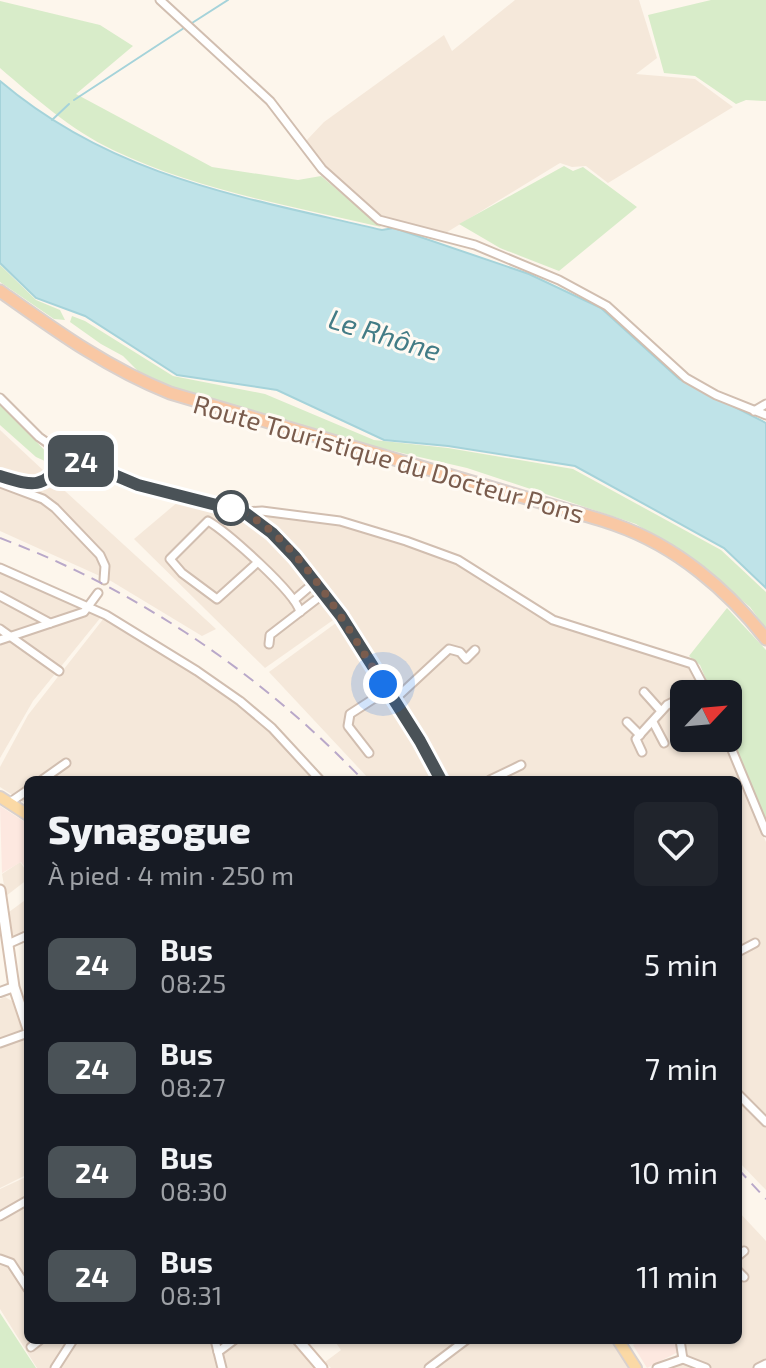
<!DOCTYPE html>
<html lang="fr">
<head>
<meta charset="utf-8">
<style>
  :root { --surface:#171b24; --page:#20242c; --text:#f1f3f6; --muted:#9ea1a6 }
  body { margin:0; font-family:"Exo 2",sans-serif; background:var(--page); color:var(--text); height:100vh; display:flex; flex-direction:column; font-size:30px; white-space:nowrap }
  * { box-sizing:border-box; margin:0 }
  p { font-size:26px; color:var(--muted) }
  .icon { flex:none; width:44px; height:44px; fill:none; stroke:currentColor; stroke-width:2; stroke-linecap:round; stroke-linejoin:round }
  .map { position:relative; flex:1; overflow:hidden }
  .drawer { position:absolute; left:24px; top:776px; width:718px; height:568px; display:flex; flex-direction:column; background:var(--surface); border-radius:12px; box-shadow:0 2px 6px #0004 }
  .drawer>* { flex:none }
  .badge { padding:0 16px; border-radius:12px; font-size:28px; line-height:52px }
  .needle { width:52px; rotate:64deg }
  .buttons { position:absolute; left:670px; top:680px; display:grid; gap:16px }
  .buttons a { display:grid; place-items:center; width:72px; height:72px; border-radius:12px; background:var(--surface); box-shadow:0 2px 6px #0004; font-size:40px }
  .you { position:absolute; width:40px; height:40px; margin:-20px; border:6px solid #fff; border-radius:50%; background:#1a73e8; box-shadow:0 0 0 12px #1a73e833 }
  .map>.badge { position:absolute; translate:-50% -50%; box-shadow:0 0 0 4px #fff }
  .round { display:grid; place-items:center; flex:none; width:84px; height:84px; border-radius:12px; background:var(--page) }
  .overview { display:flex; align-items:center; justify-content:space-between; height:136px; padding:0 24px }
  h1 { font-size:38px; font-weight:800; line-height:60px }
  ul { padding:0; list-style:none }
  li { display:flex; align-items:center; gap:24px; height:104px; padding:0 24px }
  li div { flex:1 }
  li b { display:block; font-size:30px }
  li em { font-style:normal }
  li .badge { min-width:88px; font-weight:700; text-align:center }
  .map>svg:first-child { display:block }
</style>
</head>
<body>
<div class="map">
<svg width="766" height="1368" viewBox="0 0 766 1368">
  <rect width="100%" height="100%" fill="#fdf6ec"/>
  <g fill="#f5e8da">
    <polygon points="515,0 639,0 657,58 636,74 695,79 733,107 608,183 586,166 572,167 560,163 444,234 378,214 322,163 306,141 324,122 444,35 452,51"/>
    <polygon points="0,430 46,473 40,480 31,482 0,472"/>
    <polygon points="54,481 216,629 202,636 111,581 0,531 0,486 36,499 38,491"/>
    <polygon points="179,501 250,521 277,543 336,618 265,668 134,539"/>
    <polygon points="262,515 341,525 422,548 462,565 558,626 691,667 703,694 684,694 684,738 722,738 766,842 766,1118 738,1089 738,780 446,780 409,716 347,616 290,544 260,518"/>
    <polygon points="0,573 101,617 33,701 0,758"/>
    <polygon points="104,618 243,705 315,780 28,780 28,805 0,787 0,767 28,715"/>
    <polygon points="336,623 369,674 405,721 437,780 370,780 269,672"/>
    <polygon points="20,862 28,873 28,879 6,896 2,874"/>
    <polygon points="28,898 28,934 13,940 9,912"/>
    <polygon points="5,997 12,1001 28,1039 28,1174 0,1188 0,999"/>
    <polygon points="738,1098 766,1127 766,1190 738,1161"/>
    <polygon points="28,1176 28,1340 70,1340 51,1368 37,1368 0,1309 0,1189"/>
    <polygon points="738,1211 766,1241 766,1360 753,1368 662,1368 688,1354 684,1340 738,1340"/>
    <polygon points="78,1340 212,1340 220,1368 61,1368"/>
    <polygon points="217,1340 290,1340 314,1368 224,1368"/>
    <polygon points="334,1340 610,1340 629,1368 331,1368 325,1362 341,1350"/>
  </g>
  <g fill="#fde8e0">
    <polygon points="0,806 28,824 28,871 21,862 2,873"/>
    <polygon points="641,1340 678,1340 680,1351 647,1368 633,1345"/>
  </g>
  <g fill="#d8ecc9">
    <polygon points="711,0 766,0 766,101 746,100 736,104 695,76 664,73 648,15"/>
    <path d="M0 1 100 25 133 46 76 94 212 167 298 180 321 176 381 227C291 206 197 190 113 150 71 130 35 98 0 68Z"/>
    <polygon points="564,166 573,171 583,167 637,207 559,271 500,248 459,224"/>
    <polygon points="0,265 36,300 60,310 65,320 54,319 0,282"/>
    <polygon points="72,316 85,321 173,376 265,394 374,440 448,448 573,469 721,550 766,592 766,629 750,607 697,563 636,524 467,468 350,441 186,394 140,373 123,356 101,344 70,322"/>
    <polygon points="0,403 48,454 47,462 36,457 0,425"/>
    <polygon points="727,608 766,650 766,823 728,732 728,694 712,694 700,665 689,656"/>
    <polygon points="0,1313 36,1368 0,1368"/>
  </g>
  <path fill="#bfe3e8" stroke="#a5d3da" stroke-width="2" d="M0 81C113 177 242 197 382 230L394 228 529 274 601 308 679 379 766 423V588L724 548 575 466 448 446 384 440 277 390 177 375 85 316 36 298 0 263Z"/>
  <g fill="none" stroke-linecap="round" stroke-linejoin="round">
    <g stroke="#a5d3da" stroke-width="2">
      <polyline points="192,23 228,0"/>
      <polyline points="74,100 184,28"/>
      <polyline points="52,120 69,104"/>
    </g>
    <g stroke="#d1beb0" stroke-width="11">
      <g id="minor">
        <polyline points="160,0 270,101 322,169 379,220 475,245 559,280 607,306 686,378 716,395 766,415"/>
        <polyline points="0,398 39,437 56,449"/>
        <polyline points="754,411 766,404"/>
        <polyline points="56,449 63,444 69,444 74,450 74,458"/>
        <polyline points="74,458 138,485 244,512 262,511 340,521 406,541 458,560 553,620 692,664 708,694"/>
        <polyline points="0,476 34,485 49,477 61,462"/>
        <polyline points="0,483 43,499 55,508 100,555 105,566 104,580"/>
        <path d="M244 512C308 556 346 626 387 690 406 719 427 748 441 780"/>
        <path d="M258 562 217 599 182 573 170 559 208 521C226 531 296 593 300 612"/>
        <polyline points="0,568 106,615 197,671 240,701 272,728 320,780"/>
        <polyline points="0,596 50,623"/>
        <polyline points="294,600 315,582"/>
        <polyline points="0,629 59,671"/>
        <polyline points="0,640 84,612 98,593"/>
        <polyline points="269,644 270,635 318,598"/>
        <polyline points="644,692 661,711"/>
        <polyline points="394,700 449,649 460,652 466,659 475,650"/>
        <polyline points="627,722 640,735"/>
        <polyline points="653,722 664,743"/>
        <polyline points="727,738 766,832"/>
        <polyline points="642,752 636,739 667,705 675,701 684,704"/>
        <polyline points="369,753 348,726 350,714 387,690"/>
        <polyline points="42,780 66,763"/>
        <polyline points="490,780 521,765"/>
        <polyline points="9,803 28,790"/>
        <polyline points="8,944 28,935"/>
        <polyline points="738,952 755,943"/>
        <polyline points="0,1043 28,1033"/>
        <polyline points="738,1094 766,1122"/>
        <polyline points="0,1216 28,1200"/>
        <polyline points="738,1256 744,1251"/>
        <polyline points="0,1259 11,1263 28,1289"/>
        <polyline points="738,1271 744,1277"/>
        <polyline points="215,1340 222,1368"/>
        <polyline points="680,1340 683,1359"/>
        <polyline points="31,1347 40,1340"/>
        <polyline points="218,1352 234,1340"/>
        <polyline points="55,1368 73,1340"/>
        <polyline points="429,1368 466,1340"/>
        <polyline points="657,1368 683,1359 706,1368"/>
        <polyline points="758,1368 766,1364"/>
      </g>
    </g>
    <g stroke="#d1beb0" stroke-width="12">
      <polyline id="tertiary" points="0,992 14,987"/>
    </g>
    <g stroke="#d6c0b0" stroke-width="13">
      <g id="secondary">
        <polyline points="0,890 14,987 28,1029"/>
        <polyline points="298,1340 322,1368"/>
      </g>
    </g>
    <g stroke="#dad1cd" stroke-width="14">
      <g id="primary">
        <polyline points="0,797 28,815"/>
        <polyline points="618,1340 636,1368"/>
      </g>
    </g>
    <g stroke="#dad1cd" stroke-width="15">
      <path id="trunk" d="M0 291C55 330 107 368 170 393L557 507C577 513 597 518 616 525 676 546 728 590 766 639"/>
    </g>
    <use href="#minor" stroke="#fff" stroke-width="7"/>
    <use href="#tertiary" stroke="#fff" stroke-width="8"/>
    <use href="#secondary" stroke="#fff" stroke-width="9"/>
    <use href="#primary" stroke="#fbd9a5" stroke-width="10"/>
    <use href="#trunk" stroke="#f9c8a4" stroke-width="11"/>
    <g stroke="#b9a8c9" stroke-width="2" stroke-dasharray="12 8" stroke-linecap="butt">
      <path d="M0 538C138 590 261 674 363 780"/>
      <polyline points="738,1169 766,1199"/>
    </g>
  </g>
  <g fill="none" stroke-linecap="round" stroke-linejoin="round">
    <g stroke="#fff" stroke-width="18">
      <path id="line" d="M0 476C28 484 43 492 61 462L55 455 56 449 66 443 74 450V458L138 485 244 512 272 533 295 557 341 616 420 741 441 780"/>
    </g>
    <use href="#line" stroke="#4a5257" stroke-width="12"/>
    <path stroke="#7a5c4d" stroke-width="8" stroke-dasharray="0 14.4" d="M231 508C291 524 350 632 383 684"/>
  </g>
  <circle fill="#fff" stroke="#4a5257" stroke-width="4" cx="231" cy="508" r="16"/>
  <g text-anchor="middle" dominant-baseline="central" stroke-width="6" stroke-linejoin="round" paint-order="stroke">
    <g font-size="26" fill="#7a5c4d" stroke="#fffaf3">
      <text transform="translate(389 458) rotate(16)">Route Touristique du Docteur Pons</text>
    </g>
    <g font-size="28" font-style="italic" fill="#437c86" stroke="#fffaf3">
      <text transform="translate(385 334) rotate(17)">Le Rhône</text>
    </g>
  </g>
</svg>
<div class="buttons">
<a><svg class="needle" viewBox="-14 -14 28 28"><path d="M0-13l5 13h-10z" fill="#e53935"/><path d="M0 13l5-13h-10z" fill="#9ea1a6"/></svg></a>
</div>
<div class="you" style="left:383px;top:684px"></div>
<b class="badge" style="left:81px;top:461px;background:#4a5257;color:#fff">24</b>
<section class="drawer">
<div class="overview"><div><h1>Synagogue</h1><p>À pied · 4 min · 250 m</p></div><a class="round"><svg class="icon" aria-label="heart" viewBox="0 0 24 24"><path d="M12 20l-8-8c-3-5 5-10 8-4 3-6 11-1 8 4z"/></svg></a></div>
<ul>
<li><span class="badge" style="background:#4a5257;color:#fff">24</span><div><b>Bus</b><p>08:25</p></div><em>5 min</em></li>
<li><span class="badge" style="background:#4a5257;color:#fff">24</span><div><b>Bus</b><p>08:27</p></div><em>7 min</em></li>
<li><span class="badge" style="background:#4a5257;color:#fff">24</span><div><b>Bus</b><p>08:30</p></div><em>10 min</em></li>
<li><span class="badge" style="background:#4a5257;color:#fff">24</span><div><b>Bus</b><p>08:31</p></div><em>11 min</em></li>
</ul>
</section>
</div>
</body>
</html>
